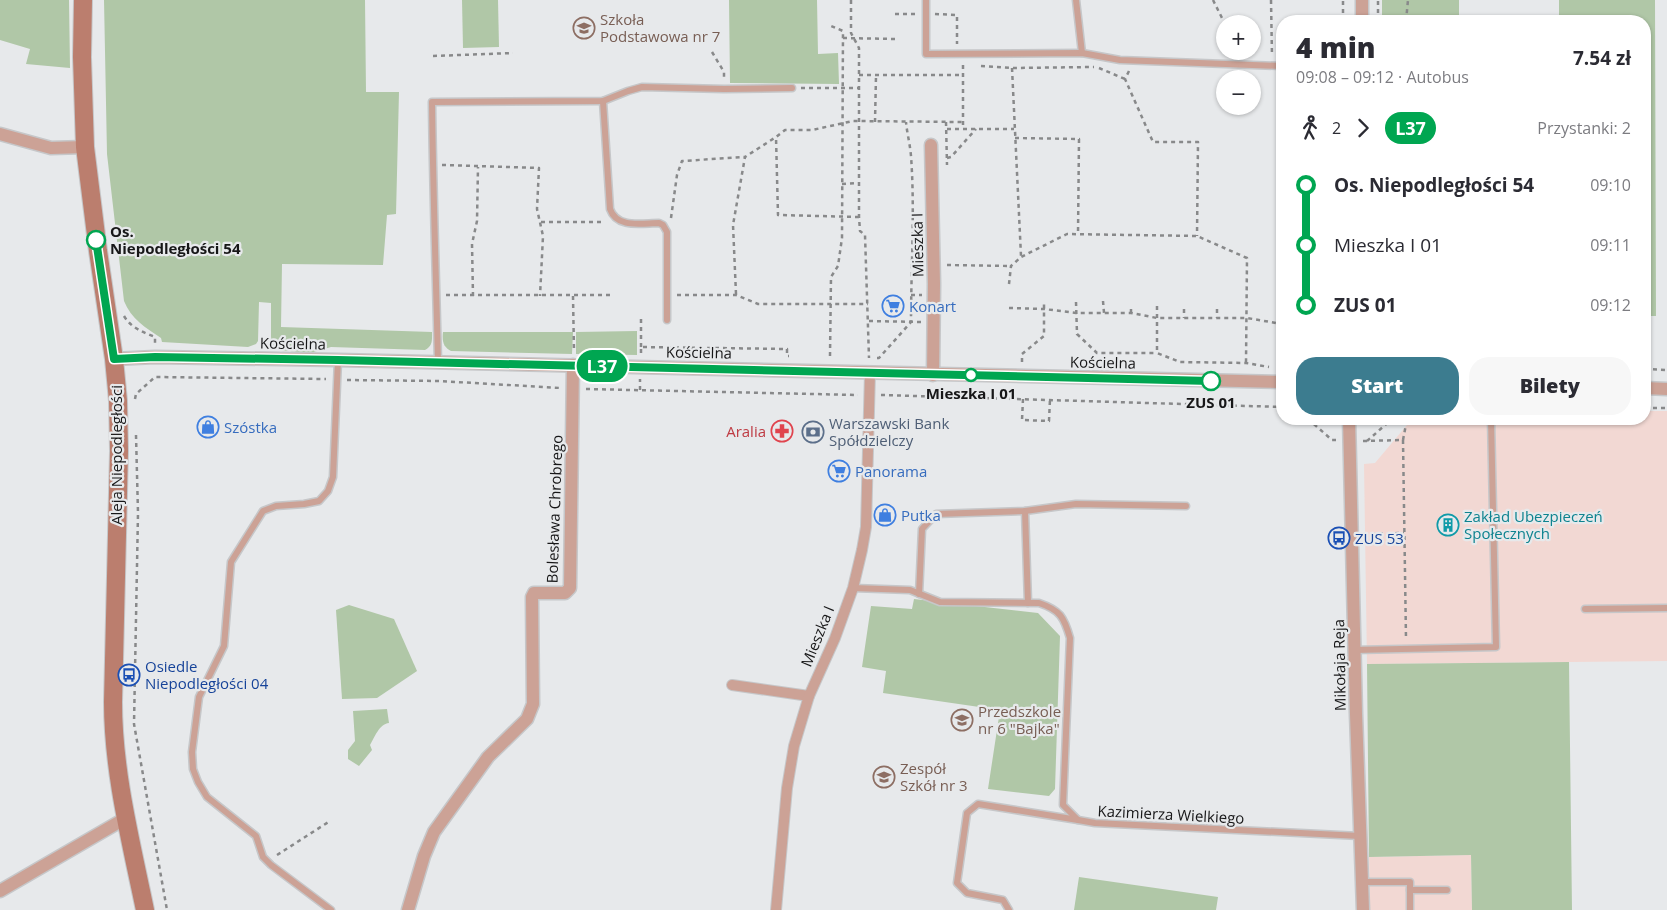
<!DOCTYPE html>
<html lang="pl">
<head>
<meta charset="utf-8">
<style>
  :root { --surface:#fff; --page:#f7f7f7; --text:#2b2b33; --muted:#7c7c81; --accent:#3c7c8f }
  body { margin:0; font-family:"Open Sans",sans-serif; background:var(--page); color:var(--text); height:100vh; display:flex; flex-direction:column; font-size:19px; white-space:nowrap }
  * { box-sizing:border-box; margin:0 }
  p { font-size:16px; color:var(--muted) }
  .icon { flex:none; width:28px; height:28px; fill:none; stroke:currentColor; stroke-width:2; stroke-linecap:round; stroke-linejoin:round }
  .map { position:relative; flex:1; overflow:hidden }
  .drawer { position:absolute; left:1276px; top:15px; width:375px; height:410px; display:flex; flex-direction:column; background:var(--surface); border-radius:20px; box-shadow:0 1px 4px #0004 }
  .drawer>* { flex:none }
  .badge { padding:0 10px; border-radius:16px; font-size:18px; line-height:32px }
  .buttons { position:absolute; left:1216px; top:15px; display:grid; gap:10px }
  .buttons a { display:grid; place-items:center; width:45px; height:45px; border-radius:50%; background:var(--surface); box-shadow:0 1px 4px #0004; font-size:25px }
  .map>.badge { position:absolute; translate:-50% -50%; box-shadow:0 0 0 2px #fff }
  .legs { display:flex; align-items:center; gap:8px; height:55px; padding:0 20px; font-size:16px }
  .legs p { margin-inline-start:auto }
  .head { display:flex; align-items:center; justify-content:space-between; height:85px; padding:0 20px }
  h1 { font-size:28px; font-weight:800; line-height:38px }
  .cta { display:flex; gap:10px; margin-top:auto; padding:10px 20px }
  .cta a { flex:1; height:58px; border-radius:20px; background:var(--accent); color:#fff; font-size:20px; font-weight:800; line-height:58px; text-align:center }
  .cta a+a { background:var(--page); color:var(--text) }
  ul { padding:0 20px; list-style:none }
  li { display:flex; align-items:center; gap:18px; height:60px; font-size:19px }
  li i { display:grid; place-items:center; width:8px; height:100%; margin:0 6px; background:currentColor }
  li i::after { content:''; width:12px; height:12px; margin:-6px; border:4px solid; border-radius:50%; background:var(--surface) }
  li p { margin-inline-start:auto }
  li:first-child i { background:linear-gradient(#0000 50%,currentColor 0) }
  li:last-child i { background:linear-gradient(currentColor 50%,#0000 0) }
  .map>svg:first-child { display:block }
</style>
</head>
<body>
<div class="map">
<svg width="1667" height="910" viewBox="0 0 1667 910">
  <rect width="100%" height="100%" fill="#e7e9eb"/>
  <g fill="#f2d8d3">
    <polygon points="1645,411 1667,411 1667,661 1367,664 1364,464 1375,463 1412,419 1645,419"/>
    <polygon points="1471,855 1472,910 1370,910 1369,857"/>
  </g>
  <g fill="#b0c7a7">
    <polygon points="0,0 69,0 70,68 26,64 30,49 0,40"/>
    <path d="M104 0H365L366 92H399L396 214 387 215 383 265 282 264 281 327 432 332C432 340 433 346 425 350L331 347 311 353 279 350 274 347 271 341V303L259 302 258 341 256 344 248 347 162 342 161 338C146 328 131 319 124 301L107 154Z"/>
    <polygon points="462,0 498,0 499,47 463,48"/>
    <polygon points="729,0 817,0 818,54 838,53 839,84 730,83"/>
    <rect x="1382" y="0" width="77" height="21"/>
    <polygon points="1559,0 1655,0 1656,316 1645,316 1645,21 1559,20"/>
    <polygon points="637,331 637,355 576,354 576,332"/>
    <path d="M443 332H573L572 354 451 351C443 347 442 341 443 332Z"/>
    <polygon points="914,599 1038,613 1060,636 1055,789 1049,796 988,789 1000,710 883,693 886,671 862,667 871,606 912,609"/>
    <polygon points="349,605 394,619 417,671 377,698 342,699 336,610"/>
    <polygon points="1569,662 1572,910 1472,910 1471,855 1369,857 1367,664"/>
    <path d="M387 709 389 723C379 724 375 737 370 745L372 750 359 766 348 759V750L355 741 353 711Z"/>
    <polygon points="1079,877 1218,897 1216,910 1074,910"/>
  </g>
  <g fill="none" stroke-linecap="round" stroke-linejoin="round">
    <g stroke="#c6c7c9" stroke-width="9">
      <g id="service">
        <polyline points="926,0 926,54 1082,53 1120,60 1282,66"/>
        <polyline points="1076,0 1082,53"/>
        <path d="M603 101 610 209C617 229 642 223 659 223L663 225 667 232V320"/>
        <path d="M438 363C436 276 433 189 432 102L603 101 628 91 642 87 724 89 792 88"/>
        <polyline points="1025,511 1028,603"/>
        <path d="M853 588 910 590 940 602 1039 603C1060 610 1064 617 1070 638L1063 805 1078 820 1095 823 1360 836"/>
        <polyline points="919,594 922,529 936,514 1025,511 1076,504 1186,506"/>
        <polyline points="1585,609 1667,608"/>
        <polyline points="1354,650 1496,647 1491,419"/>
        <polyline points="1362,882 1410,882 1410,910"/>
        <polyline points="1410,890 1447,890"/>
        <polyline points="331,910 271,865 263,857 256,836 207,797 198,782 193,769 192,752 199,697 224,646 231,562 263,511 276,506 304,504 319,501 328,491 333,477 338,360"/>
        <polyline points="1009,910 1003,900 967,893 957,883 967,813 978,804 1078,820"/>
      </g>
    </g>
    <g stroke="#c6c7c9" stroke-width="12">
      <g id="pedestrian">
        <polyline points="732,685 809,696"/>
        <polyline points="776,910 787,788 794,746 809,696 835,638 853,588 862,550 866,527 870,372"/>
      </g>
    </g>
    <g stroke="#c6c7c9" stroke-width="15">
      <g id="minor">
        <polyline points="1362,21 1362,0"/>
        <polyline points="0,134 51,148 85,147"/>
        <polyline points="931,145 934,284 933,375"/>
        <polyline points="114,359 155,357 338,360 1282,382"/>
        <polyline points="1645,388 1667,389"/>
        <polyline points="1349,419 1356,714 1363,910"/>
        <polyline points="0,891 126,818"/>
        <polyline points="408,910 424,856 434,832 488,757 527,719 533,704 532,597 534,593 565,593 570,588 573,365"/>
      </g>
    </g>
    <g stroke="#c6c7c9" stroke-width="20">
      <path id="secondary" d="M83 0 82 57 85 147 98 251 114 359 118 401 119 451 113 702C113 772 131 842 145 910"/>
    </g>
    <g stroke="#88898a" stroke-width="2.5" stroke-dasharray="4 4" stroke-linecap="butt">
      <polyline points="851,0 851,33 859,48 859,217 860,231 865,235 869,358"/>
      <polyline points="1213,0 1225,24"/>
      <polyline points="1271,0 1272,56"/>
      <polyline points="895,14 917,14"/>
      <polyline points="935,14 957,15 957,44"/>
      <polyline points="1343,21 1343,0"/>
      <polyline points="1378,21 1378,0"/>
      <polyline points="1406,21 1408,0"/>
      <polyline points="843,38 895,39"/>
      <polyline points="712,52 724,72 724,80"/>
      <polyline points="433,56 513,53"/>
      <polyline points="963,65 963,128"/>
      <polyline points="981,66 1012,68 1094,67"/>
      <polyline points="1012,68 1021,256"/>
      <polyline points="1099,68 1125,79"/>
      <polyline points="1129,71 1125,79 1153,142 1198,142 1197,236"/>
      <polyline points="859,75 963,75"/>
      <polyline points="801,88 858,88"/>
      <polyline points="875,122 876,76"/>
      <polyline points="946,122 947,165"/>
      <polyline points="947,129 1014,129"/>
      <polyline points="1015,138 1079,139 1078,234"/>
      <polyline points="947,158 951,157 976,129"/>
      <polyline points="442,165 539,168 537,209 543,236 540,296"/>
      <polyline points="842,184 858,183"/>
      <polyline points="859,217 778,215 776,137 785,130 812,130 853,121 963,122"/>
      <polyline points="671,218 677,175 682,161 745,157"/>
      <polyline points="541,222 604,222"/>
      <polyline points="947,265 1011,266"/>
      <polyline points="1009,284 1011,266 1021,257 1067,234 1197,236 1247,258 1246,363"/>
      <polyline points="736,294 733,225 745,157 776,137"/>
      <polyline points="446,295 614,295"/>
      <polyline points="677,295 736,295 758,304 868,304"/>
      <polyline points="911,295 922,295"/>
      <polyline points="473,296 472,244 477,221 478,167"/>
      <polyline points="573,296 574,352"/>
      <polyline points="1103,301 1104,313"/>
      <polyline points="1076,302 1077,334 1097,353 1156,353"/>
      <polyline points="1157,306 1157,353 1180,362 1246,363 1269,367"/>
      <polyline points="1009,308 1044,309 1076,313 1131,313 1157,318 1247,318 1282,324"/>
      <polyline points="1184,309 1184,318"/>
      <polyline points="1217,309 1217,318"/>
      <polyline points="1131,313 1131,305"/>
      <path d="M124 316C131 328 143 332 155 337V343"/>
      <polyline points="869,321 922,322"/>
      <polyline points="641,347 641,319"/>
      <polyline points="641,353 641,347 787,349 787,356 789,356"/>
      <polyline points="830,356 831,277 838,266 842,238 843,31 831,26"/>
      <path d="M877 358H879L911 322C911 267 915 211 911 156 910 144 907 133 906 122"/>
      <polyline points="1022,362 1022,354 1044,336 1044,302"/>
      <polyline points="1645,369 1667,370"/>
      <polyline points="347,380 439,381 561,388"/>
      <polyline points="586,389 858,395"/>
      <polyline points="640,390 640,379"/>
      <polyline points="881,395 1282,407"/>
      <polyline points="135,399 136,394 155,377 326,379"/>
      <polyline points="1023,399 1022,420 1049,421 1050,399"/>
      <polyline points="1645,408 1667,408"/>
      <polyline points="1308,419 1332,440 1336,440"/>
      <polyline points="136,435 138,513 134,724 167,910"/>
      <polyline points="1403,440 1407,419"/>
      <polyline points="1363,441 1403,440 1406,639"/>
      <polyline points="1367,441 1392,419"/>
      <polyline points="1363,534 1404,533"/>
      <polyline points="277,855 330,821"/>
    </g>
    <use href="#service" stroke="#cca296" stroke-width="6"/>
    <use href="#pedestrian" stroke="#cca296" stroke-width="10"/>
    <use href="#minor" stroke="#cca296" stroke-width="12"/>
    <use href="#secondary" stroke="#bb7e6e" stroke-width="18"/>
  </g>
  <g fill="none" stroke-linecap="round" stroke-linejoin="round">
    <g stroke="#fff" stroke-width="11">
      <polyline id="line-1" points="96,240 114,359 155,357 338,360 1211,381"/>
    </g>
    <use href="#line-1" stroke="#00a651" stroke-width="8"/>
  </g>
  <defs>
    <g id="school-ring" transform="scale(1.125)"><circle r="9.5" fill="#e7e9eb" stroke="#8d6e63" stroke-width="1.5"/><path d="M0-5L7-2L0 1L-7-2ZM-4 1L0 2.5L4 1V4Q0 6-4 4Z" fill="#8d6e63"/></g>
    <g id="supermarket-ring" transform="scale(1.125)"><circle r="9.5" fill="#e7e9eb" stroke="#3f7fe0" stroke-width="1.5"/><path d="M-6-5.5h2.5l.6 2H6L4.5 2H-2.5L-4.4-4H-6ZM-1.5 3.2a1.3 1.3 0 1 0 .1 0ZM3 3.2a1.3 1.3 0 1 0 .1 0Z" fill="#3f7fe0"/></g>
    <g id="shop-ring" transform="scale(1.125)"><circle r="9.5" fill="#e7e9eb" stroke="#3f7fe0" stroke-width="1.5"/><path d="M-5-2.5h2.3a2.7 3.5 0 0 1 5.4 0H5L5.5 6h-11ZM-1.5-2.5h3a1.5 2.3 0 0 0-3 0Z" fill="#3f7fe0"/></g>
    <g id="pharmacy-ring" transform="scale(1.125)"><circle r="9.5" fill="#e7e9eb" stroke="#e0444e" stroke-width="1.5"/><path d="M-2-6h4v4h4v4h-4v4h-4v-4h-4v-4h4Z" fill="#e0444e"/></g>
    <g id="bank-ring" transform="scale(1.125)"><circle r="9.5" fill="#e7e9eb" stroke="#5c6f8a" stroke-width="1.5"/><path d="M-6-4H6V4H-6ZM0-2.3a2.3 2.3 0 1 0 0 4.6a2.3 2.3 0 1 0 0-4.6Z" fill="#5c6f8a"/></g>
    <g id="building-ring" transform="scale(1.125)"><circle r="9.5" fill="#e7e9eb" stroke="#0f9aa8" stroke-width="1.5"/><path d="M-4-6H4V6H1V3H-1V6H-4ZM-2.5-4.3h1.7v1.8h-1.7ZM.8-4.3h1.7v1.8H.8ZM-2.5-1h1.7V.8h-1.7ZM.8-1h1.7V.8H.8Z" fill="#0f9aa8"/></g>
    <g id="bus-ring" transform="scale(1.125)"><circle r="9.5" fill="#e7e9eb" stroke="#1a4fb4" stroke-width="1.5"/><path d="M-5-6H5V4H4V6H2V4H-2V6H-4V4H-5ZM-3.5-4V0h7V-4ZM-3.5 1.2v1.5H-2V1.2ZM2 1.2v1.5H3.5V1.2Z" fill="#1a4fb4"/></g>
  </defs>
  <g fill-rule="evenodd">
    <use href="#school-ring" x="584" y="28"/>
    <use href="#supermarket-ring" x="893" y="306"/>
    <use href="#shop-ring" x="208" y="427"/>
    <use href="#pharmacy-ring" x="782" y="431"/>
    <use href="#bank-ring" x="813" y="432"/>
    <use href="#supermarket-ring" x="839" y="471"/>
    <use href="#shop-ring" x="885" y="515"/>
    <use href="#building-ring" x="1448" y="525"/>
    <use href="#bus-ring" x="1339" y="538"/>
    <use href="#bus-ring" x="129" y="675"/>
    <use href="#school-ring" x="962" y="720"/>
    <use href="#school-ring" x="884" y="777"/>
  </g>
  <g fill="#fff" stroke="#00a651" stroke-width="2.5">
    <circle cx="96" cy="240" r="9"/>
    <circle cx="971" cy="375" r="6"/>
    <circle cx="1211" cy="381" r="9"/>
  </g>
  <g text-anchor="middle" dominant-baseline="central" stroke-width="4.5" stroke-linejoin="round" paint-order="stroke">
    <g font-size="15" fill="#785e54" stroke="#e7e9eb" text-anchor="start">
      <text x="600" y="19">Szkoła<tspan x="600" dy="17">Podstawowa nr 7</tspan></text>
      <text x="978" y="711">Przedszkole<tspan x="978" dy="17">nr 6 "Bajka"</tspan></text>
      <text x="900" y="768">Zespół<tspan x="900" dy="17">Szkół nr 3</tspan></text>
    </g>
    <g font-size="15" font-weight="bold" fill="#171718" stroke="#e7e9eb">
      <text x="110" y="231" text-anchor="start">Os.<tspan x="110" dy="17">Niepodległości 54</tspan></text>
      <text x="971" y="393">Mieszka I 01</text>
      <text x="1211" y="402">ZUS 01</text>
    </g>
    <g font-size="15" fill="#171718" stroke="#e7e9eb">
      <text transform="translate(917 245) rotate(-91)">Mieszka I</text>
      <text transform="translate(293 343) rotate(1)">Kościelna</text>
      <text transform="translate(699 352) rotate(1)">Kościelna</text>
      <text transform="translate(1103 362) rotate(1)">Kościelna</text>
      <text transform="translate(116 455) rotate(-90)">Aleja Niepodległości</text>
      <text transform="translate(554 509) rotate(-88)">Bolesława Chrobrego</text>
      <text transform="translate(817 636) rotate(-68)">Mieszka I</text>
      <text transform="translate(1339 665) rotate(-91)">Mikołaja Reja</text>
      <text transform="translate(1171 814) rotate(3)">Kazimierza Wielkiego</text>
    </g>
    <g font-size="15" fill="#366cbe" stroke="#e7e9eb" text-anchor="start">
      <text x="909" y="306">Konart</text>
      <text x="224" y="427">Szóstka</text>
      <text x="855" y="471">Panorama</text>
      <text x="901" y="515">Putka</text>
    </g>
    <g font-size="15" fill="#4e5e75" stroke="#e7e9eb" text-anchor="start">
      <text x="829" y="423">Warszawski Bank<tspan x="829" dy="17">Spółdzielczy</tspan></text>
    </g>
    <g font-size="15" fill="#be3a42" stroke="#e7e9eb" text-anchor="end">
      <text x="766" y="431">Aralia</text>
    </g>
    <g font-size="15" fill="#0d838f" stroke="#e7e9eb" text-anchor="start">
      <text x="1464" y="516">Zakład Ubezpieczeń<tspan x="1464" dy="17">Społecznych</tspan></text>
    </g>
    <g font-size="15" fill="#164399" stroke="#e7e9eb" text-anchor="start">
      <text x="1355" y="538">ZUS 53</text>
      <text x="145" y="666">Osiedle<tspan x="145" dy="17">Niepodległości 04</tspan></text>
    </g>
  </g>
</svg>
<div class="buttons">
<a>+</a>
<a>−</a>
</div>
<b class="badge" style="left:602px;top:366px;background:#00a651;color:#fff">L37</b>
<section class="drawer">
<div class="head"><div><h1>4 min</h1><p>09:08 – 09:12 · Autobus</p></div><b>7.54 zł</b></div>
<div class="legs"><svg class="icon" aria-label="walk" viewBox="0 0 24 24"><circle cx="13" cy="4" r="2"/><path d="M13 8l-2 6 4 7M11 14l-3 7M7 12l3-4h3l4 4"/></svg>2<svg class="icon" aria-label="forward" viewBox="0 0 24 24"><path d="M9 5l7 7-7 7"/></svg><b class="badge" style="background:#00a651;color:#fff">L37</b><p>Przystanki: 2</p></div>
<ul>
<li><i style="color:#00a651"></i><b>Os. Niepodległości 54</b><p>09:10</p></li>
<li><i style="color:#00a651"></i><span>Mieszka I 01</span><p>09:11</p></li>
<li><i style="color:#00a651"></i><b>ZUS 01</b><p>09:12</p></li>
</ul>
<div class="cta"><a>Start</a><a>Bilety</a></div>
</section>
</div>
</body>
</html>
